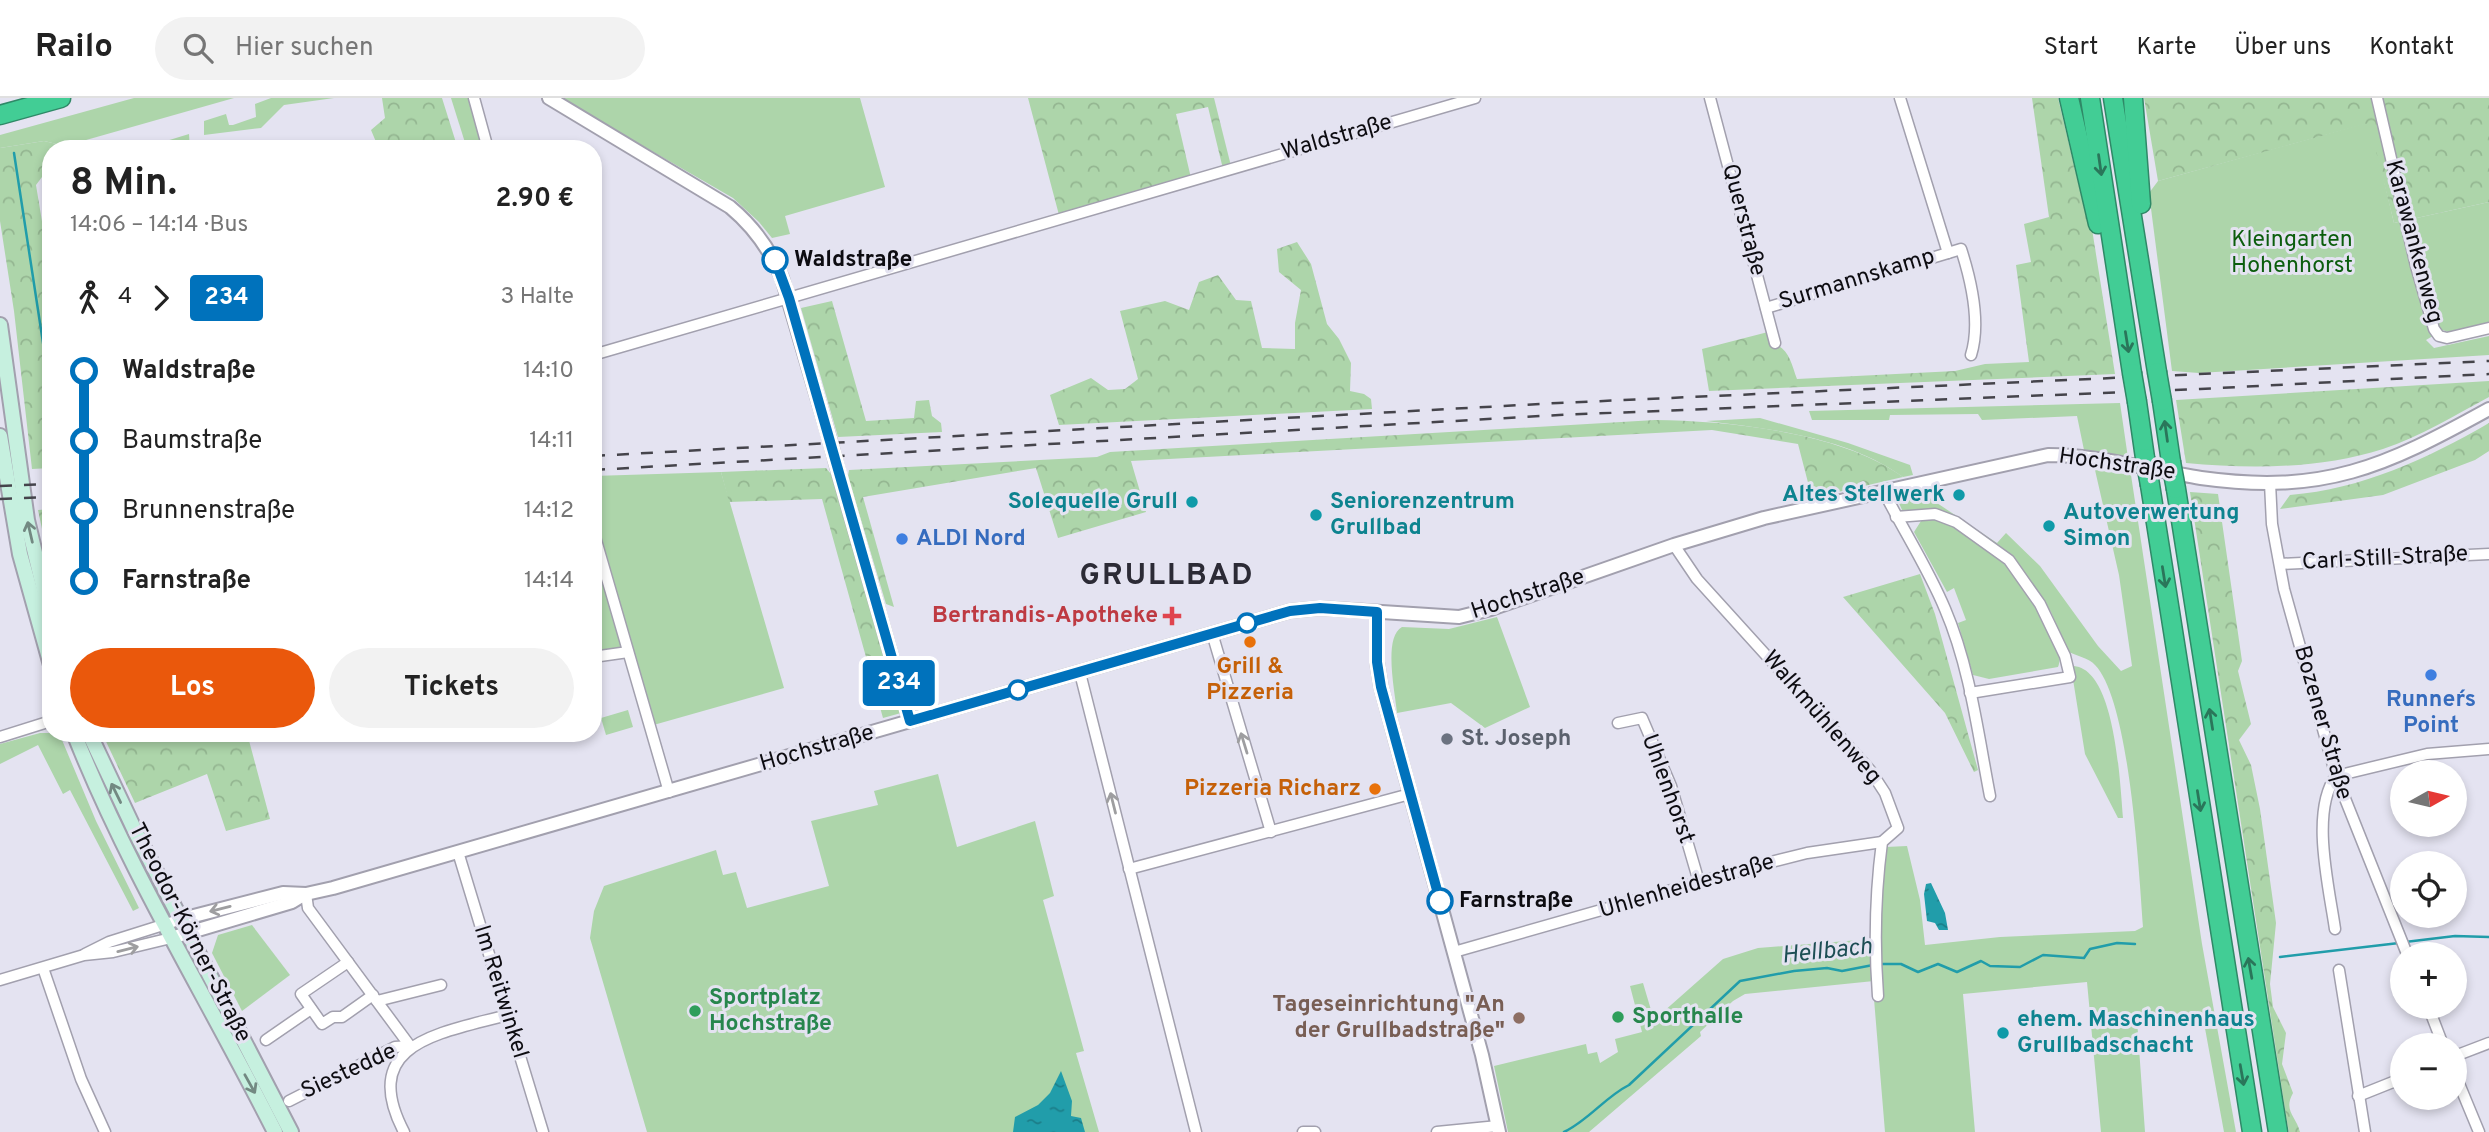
<!DOCTYPE html>
<html lang="de">
<head>
<meta charset="utf-8">
<style>
  :root { --surface:#fff; --page:#f2f2f2; --text:#222; --muted:#767676; --line:#e0e0e0; --accent:#ea580c }
  body { margin:0; font-family:Overpass,sans-serif; background:var(--page); color:var(--text); height:100vh; display:flex; flex-direction:column; font-size:26px; white-space:nowrap }
  * { box-sizing:border-box; margin:0 }
  p { font-size:23px; color:var(--muted) }
  .icon { flex:none; width:38px; height:38px; fill:none; stroke:currentColor; stroke-width:2; stroke-linecap:round; stroke-linejoin:round }
  .map { position:relative; flex:1; overflow:hidden }
  .details { position:absolute; left:42px; top:42px; width:560px; height:602px; display:flex; flex-direction:column; background:var(--surface); border-radius:28px; box-shadow:0 4px 10px #0003 }
  .details>* { flex:none }
  .badge { padding:0 14px; border-radius:5px; font-size:24px; line-height:46px }
  .needle { width:46px; rotate:82deg }
  .tools { position:absolute; left:2390px; top:662px; display:grid; gap:14px }
  .tools a { display:grid; place-items:center; width:77px; height:77px; border-radius:50%; background:var(--surface); box-shadow:0 4px 10px #0003; font-size:35px }
  .map>.badge { position:absolute; translate:-50% -50%; box-shadow:0 0 0 4px #fff }
  .legs { display:flex; align-items:center; gap:10px; height:77px; padding:0 28px; font-size:23px }
  .legs p { margin-inline-start:auto }
  .overview { display:flex; align-items:center; justify-content:space-between; height:119px; padding:0 28px }
  h1 { font-size:38px; font-weight:700; line-height:52px }
  .action { display:flex; gap:14px; margin-top:auto; padding:14px 28px }
  .action a { flex:1; height:80px; border-radius:42px; background:var(--accent); color:#fff; font-size:28px; font-weight:700; line-height:80px; text-align:center }
  .action a+a { background:var(--page); color:var(--text) }
  ul { padding:0 28px; list-style:none }
  li { display:flex; align-items:center; gap:24px; height:70px; font-size:26px }
  li i { display:grid; place-items:center; width:10px; height:100%; margin:0 9px; background:currentColor }
  li i::after { content:''; width:18px; height:18px; margin:-9px; border:5px solid; border-radius:50%; background:var(--surface) }
  li p { margin-inline-start:auto }
  li:first-child i { background:linear-gradient(#0000 50%,currentColor 0) }
  li:last-child i { background:linear-gradient(currentColor 50%,#0000 0) }
  header { display:flex; align-items:center; gap:42px; box-sizing:border-box; height:98px; padding:0 35px; background:var(--surface); border-bottom:2px solid var(--line) }
  header strong { font-size:33px }
  nav { display:flex; gap:38px; margin-inline-start:auto; font-size:24px }
  .search { width:490px; height:63px; background:var(--page); display:flex; align-items:center; gap:18px; box-sizing:border-box; padding:0 24px; border-radius:38px; color:var(--muted); font-size:26px }
  .map>svg:first-child { display:block }
</style>
</head>
<body>
<header>
<strong>Railo</strong>
<div class="search"><svg class="icon" aria-label="search" viewBox="0 0 24 24"><circle cx="10" cy="10" r="6"/><path d="M15 15l6 6"/></svg>Hier suchen</div>
<nav><a>Start</a><a>Karte</a><a>Über uns</a><a>Kontakt</a></nav>
</header>
<div class="map">
<svg width="2489" height="1034" viewBox="0 0 2489 1034">
  <defs>
    <pattern id="forest-crowns" width="20" height="18" patternUnits="userSpaceOnUse" patternTransform="scale(1.75)"><rect width="20" height="18" fill="#add5aa"/><path d="M2 6a3 3 0 1 1 6 0M12 15a3 3 0 1 1 6 0" fill="none" stroke="#94b691"/></pattern>
    <pattern id="water-ripples" width="26" height="14" patternUnits="userSpaceOnUse" patternTransform="scale(1.75)"><rect width="26" height="14" fill="#219daa"/><path d="M2 4q2-2 4 0t4 0M15 11q2-2 4 0t4 0" fill="none" stroke="#1b7e89"/></pattern>
  </defs>
  <rect width="100%" height="100%" fill="#e4e3f1"/>
  <g fill="#add5aa">
    <polygon points="134,0 234,0 65,48 44,43 0,50 0,37"/>
    <polygon points="271,0 334,0 284,7 261,30 204,37 204,23 226,16 229,27 233,27 256,19 255,6"/>
    <polygon points="451,0 469,0 483,51 467,51"/>
    <polygon points="560,0 860,0 885,89 785,118 790,136 772,140 759,124 733,100"/>
    <polygon points="2370,24 2394,125 2489,104 2489,224 2451,235 2443,232 2426,242 2434,250 2489,238 2489,257 2199,275 2172,273 2149,95 2158,83"/>
    <polygon points="189,36 190,51 140,51"/>
    <polygon points="2120,305 2128,360 2084,352 2077,318 1982,322 1978,316 1890,317 1889,322 1812,322 1809,313"/>
    <path d="M1760 320 1848 345 1910 367 1913 377 1903 379C1848 339 1771 331 1706 323Z"/>
    <path d="M2095 372 2131 377 2202 846 2236 1034H2224L2202 914 2137 922 2145 1034H2101L2087 884 1963 896 1975 1034H1885L1874 901H1881L1880 795 1886 749 1907 748 1920 802 1925 847 2000 839 2135 833 2143 829C2139 775 2130 603 2095 567 2089 560 2076 558 2067 553L2051 514 2020 470 1950 416 1933 412 1903 414 1898 403 1899 397 1964 382 1922 395 1997 445 2006 435 2040 468 2098 548 2121 573 2132 568 2119 477Z"/>
    <polygon points="721,374 784,590 650,628 629,554 593,559 593,378"/>
    <path d="M1935 420C1989 435 2025 487 2049 533 2054 544 2063 557 2058 569L1989 581 1973 577 1958 525 1966 522 1954 490 1947 494 1914 434 1921 423Z"/>
    <path d="M1497 519 1530 609 1485 630 1451 605 1397 615C1395 594 1383 539 1402 529L1449 531Z"/>
    <path d="M2074 568C2116 572 2120 687 2123 720H2118L2085 656 2071 569Z"/>
    <polygon points="628,612 633,629 606,637 601,620"/>
    <polygon points="40,635 54,635 62,642 96,723 139,810 133,813 70,692 63,696 38,647 0,666 0,646"/>
    <polygon points="938,676 957,749 1035,723 1054,798 1043,802 1084,953 1076,955 1099,1034 647,1034 590,840 594,813 604,788 716,752 723,777 736,774 747,810 829,788 811,723 878,707 874,693"/>
    <polygon points="252,827 290,877 242,913 212,855 218,837"/>
    <polygon points="1859,842 1872,856 1874,883 1745,896 1733,903 1700,934 1701,938 1589,1034 1508,1034 1494,968 1586,946 1588,956 1597,954 1600,965 1618,954 1615,941 1642,934 1630,888 1643,885 1654,922 1723,861 1758,850"/>
  </g>
  <g fill="url(#forest-crowns)">
    <polygon points="382,0 442,0 458,51 379,51 371,32 385,20"/>
    <polygon points="1028,0 1214,0 1231,68 1223,71 1208,9 1176,16 1191,80 1059,117"/>
    <path d="M2032 0H2058L2089 130 2092 131 2115 276 1709 293 1702 251 1768 234 1771 245C1789 249 1791 265 1797 281L1955 273 1985 266 2029 264 2016 167 2031 164 2024 126 2049 119Z"/>
    <polygon points="2144,0 2489,0 2489,104 2394,125 2369,25 2158,83"/>
    <polygon points="44,43 65,48 51,51 51,67 36,87 51,178 51,370 32,371 14,213 0,123 0,50"/>
    <polygon points="1297,144 1311,166 1327,226 1339,241 1351,265 1350,293 1364,296 1371,301 1372,311 1059,327 1050,297 1091,280 1108,292 1125,291 1138,281 1120,213 1165,203 1189,212 1199,184 1218,177 1236,202 1251,203 1262,250 1295,251 1295,225 1301,192 1279,174 1277,151"/>
    <polygon points="832,203 866,323 914,320 916,303 929,302 932,318 941,325 942,334 838,339 801,210"/>
    <path d="M2489 283V299C2455 317 2420 339 2383 351 2320 371 2251 371 2186 365L2176 302Z"/>
    <path d="M1655 322C1729 323 1842 334 1903 379L1812 400 1798 346 1712 332 1131 363 1146 414 1058 440 1036 370 863 399 894 509 886 506 848 378 849 372 1097 359 1110 354Z"/>
    <path d="M2489 325V353L2475 362 2383 397 2280 411 2290 397C2362 391 2427 361 2489 325Z"/>
    <polygon points="826,370 831,376 901,615 883,620 822,401 729,404 721,374"/>
    <path d="M2190 394 2218 396 2242 563 2238 573 2251 626 2239 642 2251 667 2260 711 2276 825 2270 886 2273 909 2286 935 2282 966 2293 995C2283 1013 2296 1018 2300 1034H2289L2287 1024Z"/>
    <polygon points="51,411 51,473 38,412"/>
    <polygon points="1920,476 1935,516 1978,672 1974,674 1945,615 1843,499"/>
    <polygon points="102,635 247,635 270,721 226,733 207,676 135,705"/>
  </g>
  <g fill="url(#water-ripples)">
    <polygon points="1931,785 1945,815 1948,832 1939,832 1935,825 1927,823 1924,796 1926,786"/>
    <polygon points="1061,973 1072,1003 1071,1018 1081,1020 1085,1034 1013,1034 1015,1019 1038,1007 1050,995"/>
  </g>
  <g fill="none" stroke-linecap="round" stroke-linejoin="round">
    <g stroke="#219daa" stroke-width="2.5">
      <polyline points="14,55 51,297"/>
      <polyline points="2405,844 2455,838 2489,839"/>
      <polyline points="2280,859 2399,845"/>
      <polyline points="1879,866 1901,866 1918,874 1938,866 1957,874 1981,863 1990,868 2020,869 2043,857 2084,860 2090,851 2117,845 2135,846"/>
      <path d="M1564 1034C1589 1022 1605 999 1629 987L1740 883 1794 873 1827 870 1842 873 1873 867"/>
    </g>
    <g stroke="#a2a0ae" stroke-width="13">
      <g id="minor">
        <polyline points="474,0 488,51"/>
        <polyline points="1710,0 1775,245"/>
        <path d="M1900 0 1948 155 1961 151C1971 182 1981 225 1971 257"/>
        <polyline points="2377,0 2416,168 2434,231 2439,238 2447,240 2489,230"/>
        <polyline points="1766,210 1948,155"/>
        <polyline points="593,257 1475,0"/>
        <polyline points="2270,385 2272,426 2284,491 2336,678 2407,856"/>
        <path d="M1883 392C1903 432 1928 470 1945 511 1970 569 1978 636 1990 698"/>
        <polyline points="1896,419 1935,416 1956,424 2009,462 2040,506 2065,558 2070,579 1970,595"/>
        <polyline points="593,432 669,694"/>
        <path d="M1674 447 1697 481 1870 672 1885 695 1898 730 1882 744C1875 797 1874 845 1878 898"/>
        <polyline points="2280,466 2489,456"/>
        <polyline points="1212,535 1271,734"/>
        <polyline points="593,559 628,554"/>
        <polyline points="1080,575 1196,1034"/>
        <polyline points="1618,625 1642,620 1671,688 1699,784"/>
        <polyline points="0,639 51,623"/>
        <polyline points="458,754 543,1034"/>
        <polyline points="1129,771 1410,696"/>
        <polyline points="306,796 308,810 410,948"/>
        <path d="M2335 831C2329 789 2310 713 2336 678L2427 656 2489 651"/>
        <polyline points="1454,854 1763,766 1807,755 1882,744"/>
        <polyline points="85,856 109,844 182,821"/>
        <polyline points="348,864 301,896 322,926 333,919 342,919 373,897"/>
        <polyline points="43,870 81,981 105,1034"/>
        <polyline points="2339,872 2365,1034"/>
        <polyline points="0,882 84,857 113,854 171,840"/>
        <polyline points="377,903 441,887"/>
        <polyline points="2428,908 2443,947"/>
        <polyline points="266,942 311,911"/>
        <polyline points="2455,958 2489,945"/>
        <polyline points="2455,976 2479,1034"/>
        <polyline points="2358,998 2403,980"/>
        <polyline points="289,1003 395,949 410,948"/>
        <path d="M404 1034C357 944 442 935 507 917"/>
        <polyline points="1303,1034 1315,1034"/>
        <polyline points="1437,1034 1498,1028"/>
      </g>
    </g>
    <g stroke="#a2a0ae" stroke-width="16">
      <g id="tertiary">
        <path d="M549 0 730 109C754 129 770 151 782 180L829 339"/>
        <polyline points="839,376 910,623"/>
        <polyline points="1377,514 1377,564 1381,589 1482,957 1499,1034"/>
        <path d="M182 821 283 795 306 796 333 790 1290 513 1320 510 1459 519 1491 511 1674 447 1764 420 2048 357C2099 357 2150 372 2201 380 2324 397 2384 369 2489 311"/>
        <polyline points="171,840 292,804 305,796"/>
      </g>
    </g>
    <g stroke="#a2a0ae" stroke-width="18">
      <g id="secondary">
        <polyline points="0,227 27,422 51,521"/>
        <polyline points="0,338 20,456 51,567"/>
        <path d="M74 635C129 774 208 901 275 1034"/>
        <polyline points="89,635 137,737 291,1034"/>
      </g>
    </g>
    <g stroke="#2f8967" stroke-width="21">
      <g id="motorway">
        <polyline points="2069,0 2098,126"/>
        <polyline points="2090,0 2132,275"/>
        <polyline points="2113,0 2157,274"/>
        <polyline points="2133,0 2141,106"/>
        <polyline points="0,17 61,0"/>
        <polyline points="2162,303 2171,364"/>
        <polyline points="2137,304 2145,360"/>
        <polyline points="2150,387 2252,1034"/>
        <polyline points="2176,391 2278,1034"/>
      </g>
    </g>
    <use href="#minor" stroke="#fff" stroke-width="10"/>
    <use href="#tertiary" stroke="#fff" stroke-width="12"/>
    <use href="#secondary" stroke="#c6f0df" stroke-width="14"/>
    <use href="#motorway" stroke="#42cd95" stroke-width="18"/>
    <g stroke="#45444b" stroke-width="2.5" stroke-dasharray="12 12" stroke-linecap="butt">
      <polyline points="593,358 1558,305 2489,263"/>
      <polyline points="593,372 1559,317 2200,291 2489,276"/>
      <polyline points="0,388 51,386"/>
      <polyline points="0,401 51,399"/>
    </g>
    <g stroke="#a2a0ae" stroke-width="16" stroke-linecap="butt">
      <polyline id="tertiary-bridge" points="829,339 839,376"/>
    </g>
    <g stroke="#2f8967" stroke-width="21" stroke-linecap="butt">
      <g id="motorway-bridge">
        <polyline points="2157,274 2162,303"/>
        <polyline points="2132,275 2137,304"/>
        <polyline points="2145,360 2150,387"/>
        <polyline points="2171,364 2176,391"/>
      </g>
    </g>
    <use href="#tertiary-bridge" stroke="#fff" stroke-width="12"/>
    <use href="#motorway-bridge" stroke="#42cd95" stroke-width="18"/>
  </g>
  <defs><path id="oneway-shaft" d="M-6 0H5M1.5-3L5.5 0L1.5 3" fill="none" stroke-width="1.6" stroke-linecap="round" stroke-linejoin="round" transform="scale(1.75)"/></defs>
  <g stroke="#2a765a">
    <use href="#oneway-shaft" transform="translate(2100 67) rotate(82)"/>
    <use href="#oneway-shaft" transform="translate(2127 244) rotate(81)"/>
    <use href="#oneway-shaft" transform="translate(2166 333) rotate(-98)"/>
    <use href="#oneway-shaft" transform="translate(2164 479) rotate(81)"/>
    <use href="#oneway-shaft" transform="translate(2211 621) rotate(-99)"/>
    <use href="#oneway-shaft" transform="translate(2199 703) rotate(81)"/>
    <use href="#oneway-shaft" transform="translate(2250 870) rotate(-100)"/>
    <use href="#oneway-shaft" transform="translate(2242 977) rotate(80)"/>
  </g>
  <g stroke="#738982">
    <use href="#oneway-shaft" transform="translate(30 434) rotate(-103)"/>
    <use href="#oneway-shaft" transform="translate(116 695) rotate(-116)"/>
    <use href="#oneway-shaft" transform="translate(250 986) rotate(61)"/>
  </g>
  <g stroke="#9e9ea0">
    <use href="#oneway-shaft" transform="translate(1244 645) rotate(-107)"/>
    <use href="#oneway-shaft" transform="translate(1113 705) rotate(-104)"/>
    <use href="#oneway-shaft" transform="translate(220 811) rotate(166)"/>
    <use href="#oneway-shaft" transform="translate(128 851) rotate(-14)"/>
  </g>
  <g fill="none" stroke-linecap="round" stroke-linejoin="round">
    <g stroke="#fff" stroke-width="16">
      <polyline id="line-1" points="775,162 789,200 910,623 1290,513 1320,510 1377,514 1377,564 1381,589 1440,803"/>
    </g>
    <use href="#line-1" stroke="#0072bc" stroke-width="10"/>
  </g>
  <g fill="#fff" stroke="#0072bc" stroke-width="3.5">
    <circle cx="775" cy="162" r="12"/>
    <circle cx="1247" cy="525" r="9"/>
    <circle cx="1018" cy="592" r="9"/>
    <circle cx="1440" cy="803" r="12"/>
  </g>
  <g fill="#0f9aa8" stroke="#e4e3f1" stroke-width="2.5">
    <circle cx="1959" cy="397" r="7"/>
    <circle cx="1192" cy="404" r="7"/>
    <circle cx="1316" cy="417" r="7"/>
    <circle cx="2049" cy="428" r="7"/>
    <circle cx="2003" cy="935" r="7"/>
  </g>
  <g fill="#3f7fe0" stroke="#e4e3f1" stroke-width="2.5">
    <circle cx="902" cy="441" r="7"/>
    <circle cx="2431" cy="577" r="7"/>
  </g>
  <path fill="#e0444e" stroke="#e4e3f1" stroke-width="2.5" d="M1168.5 507.5h7v7h7v7h-7v7h-7v-7h-7v-7h7z"/>
  <g fill="#e8710a" stroke="#e4e3f1" stroke-width="2.5">
    <circle cx="1250" cy="544" r="7"/>
    <circle cx="1375" cy="691" r="7"/>
  </g>
  <circle fill="#6b7280" stroke="#e4e3f1" stroke-width="2.5" cx="1447" cy="641" r="7"/>
  <g fill="#2e9e5b" stroke="#e4e3f1" stroke-width="2.5">
    <circle cx="695" cy="913" r="7"/>
    <circle cx="1618" cy="919" r="7"/>
  </g>
  <circle fill="#8d6e63" stroke="#e4e3f1" stroke-width="2.5" cx="1519" cy="920" r="7"/>
  <g text-anchor="middle" dominant-baseline="central" stroke-width="6" stroke-linejoin="round" paint-order="stroke">
    <g font-size="23" fill="#0d0c11" stroke="#e4e3f1">
      <text transform="translate(1337 40) rotate(-16)">Waldstraße</text>
      <text transform="translate(1743 122) rotate(75)">Querstraße</text>
      <text transform="translate(2413 144) rotate(75)">Karawankenweg</text>
      <text transform="translate(1857 182) rotate(-17)">Surmannskamp</text>
      <text transform="translate(2117 367) rotate(8)">Hochstraße</text>
      <text transform="translate(2385 461) rotate(-3)">Carl-Still-Straße</text>
      <text transform="translate(1528 497) rotate(-18)">Hochstraße</text>
      <text transform="translate(1821 620) rotate(49)">Walkmühlenweg</text>
      <text transform="translate(2322 625) rotate(74)">Bozener Straße</text>
      <text transform="translate(817 651) rotate(-16)">Hochstraße</text>
      <text transform="translate(1667 691) rotate(70)">Uhlenhorst</text>
      <text transform="translate(1687 789) rotate(-16)">Uhlenheidestraße</text>
      <text transform="translate(189 835) rotate(63)">Theodor-Körner-Straße</text>
      <text transform="translate(500 894) rotate(73)">Im Reitwinkel</text>
      <text transform="translate(349 974) rotate(-25)">Siestedde</text>
    </g>
    <g font-size="23" fill="#0b5d0d" stroke="#e4e3f1">
      <text x="2292" y="142">Kleingarten<tspan x="2292" dy="26">Hohenhorst</tspan></text>
    </g>
    <g font-size="23" font-weight="bold" fill="#0d0c11" stroke="#e4e3f1" text-anchor="start">
      <text x="794" y="162">Waldstraße</text>
      <text x="1459" y="803">Farnstraße</text>
    </g>
    <g font-size="23" font-weight="bold" fill="#0d838f" stroke="#e4e3f1" text-anchor="start">
      <text x="1945" y="397" text-anchor="end">Altes Stellwerk</text>
      <text x="1178" y="404" text-anchor="end">Solequelle Grull</text>
      <text x="1330" y="404">Seniorenzentrum<tspan x="1330" dy="26">Grullbad</tspan></text>
      <text x="2063" y="415">Autoverwertung<tspan x="2063" dy="26">Simon</tspan></text>
      <text x="2017" y="922">ehem. Maschinenhaus<tspan x="2017" dy="26">Grullbadschacht</tspan></text>
    </g>
    <g font-size="23" font-weight="bold" fill="#366cbe" stroke="#e4e3f1" text-anchor="start">
      <text x="916" y="441">ALDI Nord</text>
      <text x="2431" y="602" text-anchor="middle">Runner´s<tspan x="2431" dy="26">Point</tspan></text>
    </g>
    <g font-size="23" font-weight="bold" fill="#be3a42" stroke="#e4e3f1" text-anchor="end">
      <text x="1158" y="518">Bertrandis-Apotheke</text>
    </g>
    <g font-size="23" font-weight="bold" fill="#c56008" stroke="#e4e3f1">
      <text x="1250" y="569">Grill &amp;<tspan x="1250" dy="26">Pizzeria</tspan></text>
      <text x="1361" y="691" text-anchor="end">Pizzeria Richarz</text>
    </g>
    <g font-size="23" font-weight="bold" fill="#5b616d" stroke="#e4e3f1" text-anchor="start">
      <text x="1461" y="641">St. Joseph</text>
    </g>
    <g font-size="23" font-weight="bold" fill="#27864d" stroke="#e4e3f1" text-anchor="start">
      <text x="709" y="900">Sportplatz<tspan x="709" dy="26">Hochstraße</tspan></text>
      <text x="1632" y="919">Sporthalle</text>
    </g>
    <g font-size="23" font-weight="bold" fill="#785e54" stroke="#e4e3f1" text-anchor="end">
      <text x="1505" y="907">Tageseinrichtung "An<tspan x="1505" dy="26">der Grullbadstraße"</tspan></text>
    </g>
    <g font-size="24" font-style="italic" fill="#1d4e54" stroke="#e4e3f1">
      <text transform="translate(1827 854) rotate(-6)">Hellbach</text>
    </g>
    <g font-size="30" font-weight="bold" letter-spacing="2" fill="#2c2b36" stroke="#e4e3f1">
      <text x="1167" y="478">GRULLBAD</text>
    </g>
  </g>
</svg>
<div class="tools">
<a><svg class="needle" viewBox="-14 -14 28 28"><path d="M0-13l5 13h-10z" fill="#e53935"/><path d="M0 13l5-13h-10z" fill="#767676"/></svg></a>
<a><svg class="icon" aria-label="locate" viewBox="0 0 24 24"><circle cx="12" cy="12" r="6"/><path d="M12 2v4M12 18v4M2 12h4M18 12h4"/></svg></a>
<a>+</a>
<a>−</a>
</div>
<b class="badge" style="left:899px;top:585px;background:#0072bc;color:#fff">234</b>
<section class="details">
<div class="overview"><div><h1>8 Min.</h1><p>14:06 – 14:14 · Bus</p></div><b>2.90 €</b></div>
<div class="legs"><svg class="icon" aria-label="walk" viewBox="0 0 24 24"><circle cx="13" cy="4" r="2"/><path d="M13 8l-2 6 4 7M11 14l-3 7M7 12l3-4h3l4 4"/></svg>4<svg class="icon" aria-label="forward" viewBox="0 0 24 24"><path d="M9 5l7 7-7 7"/></svg><b class="badge" style="background:#0072bc;color:#fff">234</b><p>3 Halte</p></div>
<ul>
<li><i style="color:#0072bc"></i><b>Waldstraße</b><p>14:10</p></li>
<li><i style="color:#0072bc"></i><span>Baumstraße</span><p>14:11</p></li>
<li><i style="color:#0072bc"></i><span>Brunnenstraße</span><p>14:12</p></li>
<li><i style="color:#0072bc"></i><b>Farnstraße</b><p>14:14</p></li>
</ul>
<div class="action"><a>Los</a><a>Tickets</a></div>
</section>
</div>
</body>
</html>
